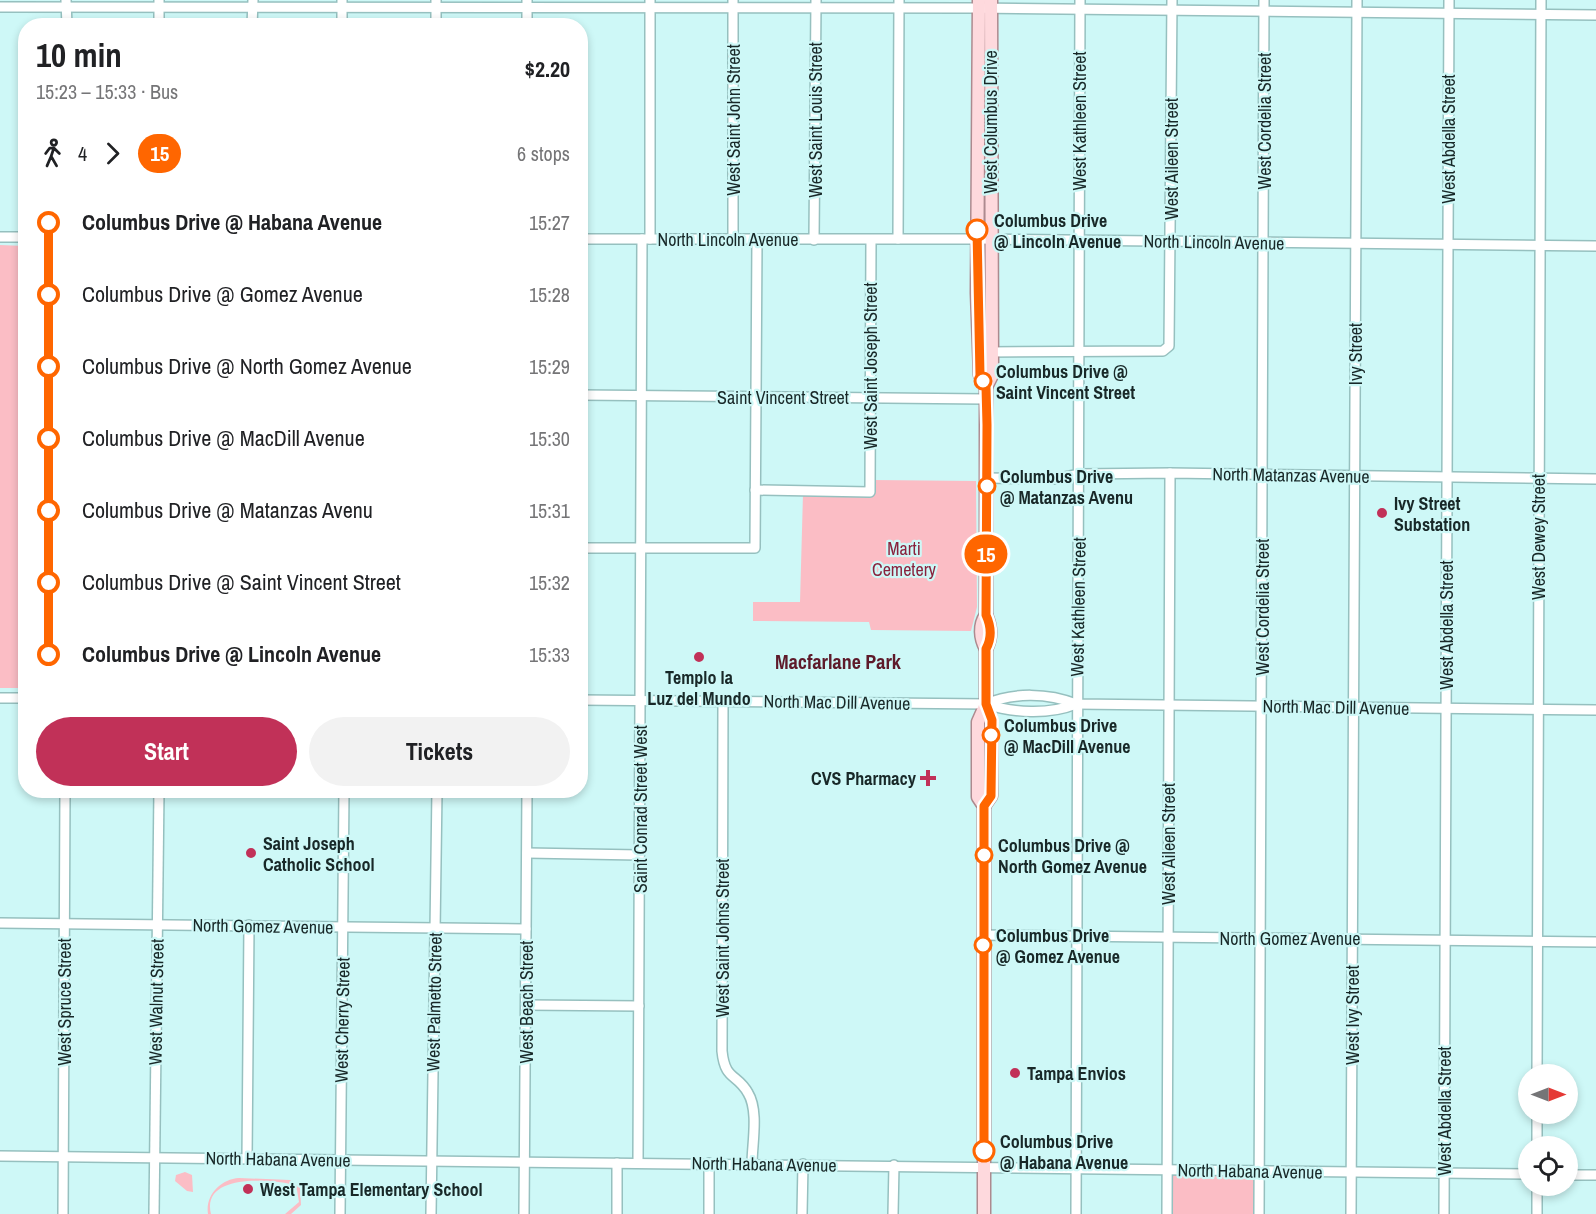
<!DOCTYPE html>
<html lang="en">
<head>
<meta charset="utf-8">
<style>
  :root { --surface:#fff; --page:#f2f2f2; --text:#202124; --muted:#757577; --accent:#c13158 }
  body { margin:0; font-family:"Archivo Narrow",sans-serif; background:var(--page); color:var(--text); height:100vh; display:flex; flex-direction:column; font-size:22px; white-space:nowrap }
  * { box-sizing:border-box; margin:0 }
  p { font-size:20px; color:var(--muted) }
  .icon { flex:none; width:33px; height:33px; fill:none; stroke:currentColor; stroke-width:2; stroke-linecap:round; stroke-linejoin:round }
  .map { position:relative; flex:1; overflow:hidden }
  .side { position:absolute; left:18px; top:18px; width:570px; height:780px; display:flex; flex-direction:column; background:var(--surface); border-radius:24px; box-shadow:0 3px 9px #0003 }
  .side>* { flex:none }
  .badge { padding:0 12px; border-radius:20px; font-size:21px; line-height:39px }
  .needle { width:39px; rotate:90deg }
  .tools { position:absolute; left:1518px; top:1064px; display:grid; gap:12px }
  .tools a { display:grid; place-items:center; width:60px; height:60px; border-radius:50%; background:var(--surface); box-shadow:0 3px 9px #0003; font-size:30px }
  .map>.badge { position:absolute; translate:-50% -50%; box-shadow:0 0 0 3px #fff }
  .legs { display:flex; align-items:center; gap:9px; height:66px; padding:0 18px; font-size:20px }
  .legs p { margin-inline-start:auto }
  .headline { display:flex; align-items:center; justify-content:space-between; height:102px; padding:0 18px }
  h1 { font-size:33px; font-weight:800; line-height:45px }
  .primary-button { display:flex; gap:12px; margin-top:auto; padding:12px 18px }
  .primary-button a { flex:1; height:69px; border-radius:36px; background:var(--accent); color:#fff; font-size:24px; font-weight:800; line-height:69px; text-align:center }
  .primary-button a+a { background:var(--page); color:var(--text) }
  ul { padding:0 18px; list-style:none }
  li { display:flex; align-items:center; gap:21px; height:72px; font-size:22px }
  li i { display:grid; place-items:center; width:9px; height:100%; margin:0 8px; background:currentColor }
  li i::after { content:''; width:15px; height:15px; margin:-8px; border:4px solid; border-radius:50%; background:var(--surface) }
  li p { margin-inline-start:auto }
  li:first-child i { background:linear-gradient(#0000 50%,currentColor 0) }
  li:last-child i { background:linear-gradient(currentColor 50%,#0000 0) }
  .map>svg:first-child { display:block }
</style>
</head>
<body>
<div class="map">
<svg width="1596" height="1214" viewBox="0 0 1596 1214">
  <rect width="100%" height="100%" fill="#cef8f7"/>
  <g fill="#fbbdc5">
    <polygon points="0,245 25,246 25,688 0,688"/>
    <polygon points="873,480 976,481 977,607 971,631 871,630 869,622 753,621 753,602 800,602 803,494 873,494"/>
    <polygon points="257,791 332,790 332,793 257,792"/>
    <polygon points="185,1172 192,1175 193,1192 187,1191 175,1181 176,1175"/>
    <polygon points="1171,1174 1255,1175 1255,1214 1171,1214"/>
    <path d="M239 1178 290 1180 300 1188 301 1205 291 1214H285L299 1202 297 1190 291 1184C268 1179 201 1174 211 1214H208C205 1195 221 1179 239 1178Z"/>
  </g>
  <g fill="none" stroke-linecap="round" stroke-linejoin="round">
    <g stroke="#96c0bf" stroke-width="12">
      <g id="minor">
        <polyline points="66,0 67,26"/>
        <polyline points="342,0 342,26"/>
        <polyline points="436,0 436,26"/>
        <polyline points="650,0 650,239"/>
        <polyline points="733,0 733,239"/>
        <polyline points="0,7 972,8 1596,15"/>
        <polyline points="159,26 159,0"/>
        <polyline points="252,26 253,0"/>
        <polyline points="527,26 527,0"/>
        <polyline points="0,237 26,237"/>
        <polyline points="580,239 977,239 1596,246"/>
        <polyline points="898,239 899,0"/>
        <polyline points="814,240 816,0"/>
        <polyline points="988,352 1163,351 1169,346 1172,0"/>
        <polyline points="580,395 985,399"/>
        <polyline points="987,478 1055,479 1080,474 1170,473 1596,479"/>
        <polyline points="755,490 870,492 871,240"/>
        <polyline points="580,548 755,548 757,240"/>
        <polyline points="0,698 26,698"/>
        <path d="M580 700 986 704C1013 713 1049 715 1076 704"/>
        <path d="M723 701 722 1051C725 1081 737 1073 748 1093 759 1111 752 1144 752 1164"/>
        <path d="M986 704C1013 692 1049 693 1076 704L1596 710"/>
        <polyline points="527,853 639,855"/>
        <polyline points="0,923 526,929"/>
        <polyline points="983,935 1596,942"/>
        <polyline points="526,1005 639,1006"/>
        <polyline points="1537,1074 1541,0"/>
        <polyline points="1537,1113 1537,1146"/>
        <polyline points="0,1156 1528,1174"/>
        <polyline points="247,1159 249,925"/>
        <polyline points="638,1163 642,239"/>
        <polyline points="1568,1175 1596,1175"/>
        <polyline points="63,1214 65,790"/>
        <polyline points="154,1214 159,790"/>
        <polyline points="340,1214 344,790"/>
        <polyline points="431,1214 437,790"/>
        <polyline points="524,1214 527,790"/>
        <polyline points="617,1214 617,1163"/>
        <polyline points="709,1214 709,1163"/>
        <polyline points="802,1214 803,1164"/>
        <polyline points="893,1214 894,1165"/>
        <polyline points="1076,1214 1080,0"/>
        <polyline points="1167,1214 1170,473"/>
        <polyline points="1259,1214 1264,0"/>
        <polyline points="1351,1214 1357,0"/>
        <polyline points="1444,1214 1449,0"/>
        <polyline points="1537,1214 1537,1185"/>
      </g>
    </g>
    <g stroke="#ad8a8f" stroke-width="15">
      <g id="major">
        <path d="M979 0 977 293 980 375 986 387V615C991 626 992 637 986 649V704L991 720V796L984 806"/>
        <polyline points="986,387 992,375 991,0"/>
        <path d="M986 615C979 625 980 638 986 649"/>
        <polyline points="984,1214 984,806 978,797 978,722 986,704"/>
      </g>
    </g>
    <use href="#minor" stroke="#fff" stroke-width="9"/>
    <use href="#major" stroke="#fed9dd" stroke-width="12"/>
  </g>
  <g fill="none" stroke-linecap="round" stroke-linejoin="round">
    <g stroke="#fff" stroke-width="14">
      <path id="line-1" d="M977 230 980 375 986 387 987 425 986 615C991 626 992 638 986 649V704L992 720 991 796 984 806V1151"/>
    </g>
    <use href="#line-1" stroke="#f60" stroke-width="9"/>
  </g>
  <g fill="#fff" stroke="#f60" stroke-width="3">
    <circle cx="977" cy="230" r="10"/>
    <circle cx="983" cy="381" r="8"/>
    <circle cx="987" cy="486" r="8"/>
    <circle cx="991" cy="735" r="8"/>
    <circle cx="984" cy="855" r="8"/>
    <circle cx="983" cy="945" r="8"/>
    <circle cx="984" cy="1151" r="10"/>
  </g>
  <g fill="#c13158" stroke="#cef8f7" stroke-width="2">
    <circle cx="1382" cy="513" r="6"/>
    <circle cx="699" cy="657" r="6"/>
    <path d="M925 769h6v6h6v6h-6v6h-6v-6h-6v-6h6z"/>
    <circle cx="251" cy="853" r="6"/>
    <circle cx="1015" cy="1073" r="6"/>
    <circle cx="248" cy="1189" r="6"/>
  </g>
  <g text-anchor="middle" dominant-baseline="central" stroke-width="4.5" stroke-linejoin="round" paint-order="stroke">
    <g font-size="18" fill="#182828" stroke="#cef8f7">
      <text transform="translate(733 120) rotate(-90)">West Saint John Street</text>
      <text transform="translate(815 120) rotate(-90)">West Saint Louis Street</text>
      <text transform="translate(1079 121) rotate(-90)">West Kathleen Street</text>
      <text transform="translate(1264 121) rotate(-90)">West Cordelia Street</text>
      <text transform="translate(990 122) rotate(-90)">West Columbus Drive</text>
      <text transform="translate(1448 139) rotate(-90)">West Abdella Street</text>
      <text transform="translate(1171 159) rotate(-90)">West Aileen Street</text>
      <text x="728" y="239">North Lincoln Avenue</text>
      <text transform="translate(1214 242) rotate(1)">North Lincoln Avenue</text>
      <text transform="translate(1355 354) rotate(-90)">Ivy Street</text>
      <text transform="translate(870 366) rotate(-90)">West Saint Joseph Street</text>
      <text x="783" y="397">Saint Vincent Street</text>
      <text transform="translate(1291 475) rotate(1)">North Matanzas Avenue</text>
      <text transform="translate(1538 537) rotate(-90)">West Dewey Street</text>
      <text transform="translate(1078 607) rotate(-89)">West Kathleen Street</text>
      <text transform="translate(1262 607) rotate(-90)">West Cordelia Street</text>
      <text transform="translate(1446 625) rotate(-90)">West Abdella Street</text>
      <text transform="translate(837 702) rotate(1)">North Mac Dill Avenue</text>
      <text transform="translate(1336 707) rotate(1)">North Mac Dill Avenue</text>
      <text transform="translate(640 809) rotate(-90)">Saint Conrad Street West</text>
      <text transform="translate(1168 844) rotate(-90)">West Aileen Street</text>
      <text transform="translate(263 926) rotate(1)">North Gomez Avenue</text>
      <text transform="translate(722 938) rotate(-90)">West Saint Johns Street</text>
      <text x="1290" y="938">North Gomez Avenue</text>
      <text transform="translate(64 1002) rotate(-90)">West Spruce Street</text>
      <text transform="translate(156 1002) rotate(-89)">West Walnut Street</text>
      <text transform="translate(434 1002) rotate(-89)">West Palmetto Street</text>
      <text transform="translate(526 1002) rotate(-90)">West Beach Street</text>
      <text transform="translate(1352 1015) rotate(-90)">West Ivy Street</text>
      <text transform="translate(342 1020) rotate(-89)">West Cherry Street</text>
      <text transform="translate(1444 1111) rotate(-90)">West Abdella Street</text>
      <text transform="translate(278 1159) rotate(1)">North Habana Avenue</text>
      <text transform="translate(764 1164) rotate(1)">North Habana Avenue</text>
      <text transform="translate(1250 1171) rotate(1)">North Habana Avenue</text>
    </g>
    <g font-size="18" font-weight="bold" fill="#182828" stroke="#cef8f7" text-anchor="start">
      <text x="994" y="220">Columbus Drive<tspan x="994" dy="21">@ Lincoln Avenue</tspan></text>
      <text x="996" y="371">Columbus Drive @<tspan x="996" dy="21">Saint Vincent Street</tspan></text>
      <text x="1000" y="476">Columbus Drive<tspan x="1000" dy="21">@ Matanzas Avenu</tspan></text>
      <text x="1004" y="725">Columbus Drive<tspan x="1004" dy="21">@ MacDill Avenue</tspan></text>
      <text x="998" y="845">Columbus Drive @<tspan x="998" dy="21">North Gomez Avenue</tspan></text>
      <text x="996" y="935">Columbus Drive<tspan x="996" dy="21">@ Gomez Avenue</tspan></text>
      <text x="1000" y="1141">Columbus Drive<tspan x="1000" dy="21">@ Habana Avenue</tspan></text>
    </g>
    <g font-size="18" font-weight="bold" fill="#182828" stroke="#cef8f7" text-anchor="start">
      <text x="1394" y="503">Ivy Street<tspan x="1394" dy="21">Substation</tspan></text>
      <text x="699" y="677" text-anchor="middle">Templo la<tspan x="699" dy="21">Luz del Mundo</tspan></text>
      <text x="916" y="778" text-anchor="end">CVS Pharmacy</text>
      <text x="263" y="843">Saint Joseph<tspan x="263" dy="21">Catholic School</tspan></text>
      <text x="1027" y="1073">Tampa Envios</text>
      <text x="260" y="1189">West Tampa Elementary School</text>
    </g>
    <g font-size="18" fill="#89223d" stroke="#cef8f7">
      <text x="904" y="548">Marti<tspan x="904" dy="21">Cemetery</tspan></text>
    </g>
    <g font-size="20" font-weight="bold" fill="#5e1a2a" stroke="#cef8f7">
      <text x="838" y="661">Macfarlane Park</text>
    </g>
  </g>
</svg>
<div class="tools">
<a><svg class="needle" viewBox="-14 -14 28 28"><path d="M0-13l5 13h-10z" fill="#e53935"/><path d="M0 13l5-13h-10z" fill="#757577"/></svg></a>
<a><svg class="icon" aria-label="locate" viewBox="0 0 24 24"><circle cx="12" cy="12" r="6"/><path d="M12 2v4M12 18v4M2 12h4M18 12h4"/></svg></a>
</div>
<b class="badge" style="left:986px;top:554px;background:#f60;color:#fff">15</b>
<section class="side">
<div class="headline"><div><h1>10 min</h1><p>15:23 – 15:33 · Bus</p></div><b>$2.20</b></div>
<div class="legs"><svg class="icon" aria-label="walk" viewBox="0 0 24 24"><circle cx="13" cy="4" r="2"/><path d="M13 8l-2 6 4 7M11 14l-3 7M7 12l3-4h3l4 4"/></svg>4<svg class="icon" aria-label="forward" viewBox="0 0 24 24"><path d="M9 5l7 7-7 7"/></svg><b class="badge" style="background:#f60;color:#fff">15</b><p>6 stops</p></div>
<ul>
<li><i style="color:#f60"></i><b>Columbus Drive @ Habana Avenue</b><p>15:27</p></li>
<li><i style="color:#f60"></i><span>Columbus Drive @ Gomez Avenue</span><p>15:28</p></li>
<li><i style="color:#f60"></i><span>Columbus Drive @ North Gomez Avenue</span><p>15:29</p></li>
<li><i style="color:#f60"></i><span>Columbus Drive @ MacDill Avenue</span><p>15:30</p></li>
<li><i style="color:#f60"></i><span>Columbus Drive @ Matanzas Avenu</span><p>15:31</p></li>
<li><i style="color:#f60"></i><span>Columbus Drive @ Saint Vincent Street</span><p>15:32</p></li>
<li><i style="color:#f60"></i><b>Columbus Drive @ Lincoln Avenue</b><p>15:33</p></li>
</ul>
<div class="primary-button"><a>Start</a><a>Tickets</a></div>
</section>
</div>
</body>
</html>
